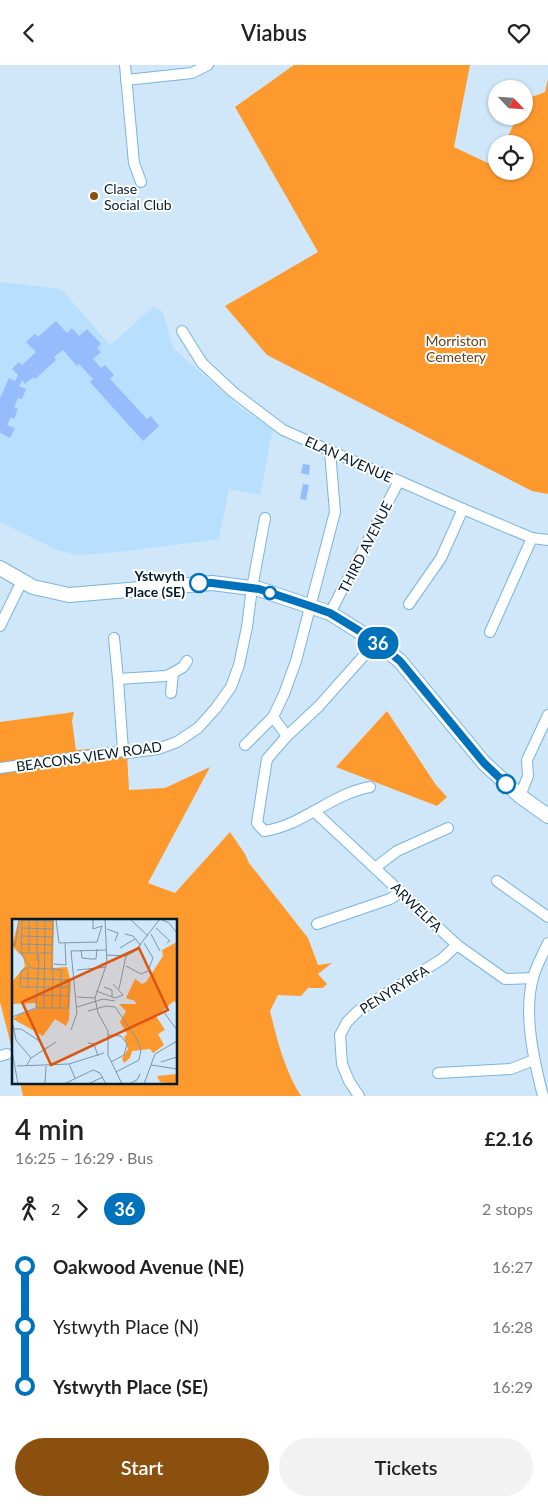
<!DOCTYPE html>
<html lang="en">
<head>
<meta charset="utf-8">
<style>
  :root { --surface:#fff; --page:#f2f2f2; --text:#222; --muted:#767676; --accent:#8b500d }
  body { margin:0; font-family:Lato,sans-serif; background:var(--page); color:var(--text); height:100vh; display:flex; flex-direction:column; font-size:19px; white-space:nowrap }
  * { box-sizing:border-box; margin:0 }
  p { font-size:16px; color:var(--muted) }
  .icon { flex:none; width:28px; height:28px; fill:none; stroke:currentColor; stroke-width:2; stroke-linecap:round; stroke-linejoin:round }
  .map { position:relative; height:1031px; overflow:hidden }
  .panel { display:flex; flex-direction:column; background:var(--surface); flex:1 }
  .panel>* { flex:none }
  .badge { padding:0 10px; border-radius:16px; font-size:18px; line-height:32px }
  .needle { width:32px; rotate:115deg }
  .tools { position:absolute; left:488px; top:15px; display:grid; gap:10px }
  .tools a { display:grid; place-items:center; width:45px; height:45px; border-radius:50%; background:var(--surface); box-shadow:0 1px 4px #0004; font-size:25px }
  .map>.badge { position:absolute; translate:-50% -50%; box-shadow:0 0 0 2px #fff }
  .legs { display:flex; align-items:center; gap:8px; height:55px; padding:0 15px; font-size:16px }
  .legs p { margin-inline-start:auto }
  .summary { display:flex; align-items:center; justify-content:space-between; height:85px; padding:0 15px }
  h1 { font-size:28px; font-weight:600; line-height:38px }
  .action { display:flex; gap:10px; margin-top:auto; padding:10px 15px }
  .action a { flex:1; height:58px; border-radius:30px; background:var(--accent); color:#fff; font-size:20px; font-weight:600; line-height:58px; text-align:center }
  .action a+a { background:var(--page); color:var(--text) }
  ul { padding:0 15px; list-style:none }
  li { display:flex; align-items:center; gap:18px; height:60px; font-size:19px }
  li i { display:grid; place-items:center; width:8px; height:100%; margin:0 6px; background:currentColor }
  li i::after { content:''; width:12px; height:12px; margin:-6px; border:4px solid; border-radius:50%; background:var(--surface) }
  li p { margin-inline-start:auto }
  li:first-child i { background:linear-gradient(#0000 50%,currentColor 0) }
  li:last-child i { background:linear-gradient(currentColor 50%,#0000 0) }
  header { display:flex; justify-content:space-between; align-items:center; height:65px; padding:0 15px; background:var(--surface); font-size:22px; font-weight:600 }
  .map>svg:first-child { display:block }
</style>
</head>
<body>
<header><svg class="icon" aria-label="back" viewBox="0 0 24 24"><path d="M15 5l-7 7 7 7"/></svg>Viabus<svg class="icon" aria-label="heart" viewBox="0 0 24 24"><path d="M12 20l-8-8c-3-5 5-10 8-4 3-6 11-1 8 4z"/></svg></header>
<div class="map">
<svg width="548" height="1031" viewBox="0 0 548 1031">
  <rect width="100%" height="100%" fill="#cfe7f9"/>
  <polygon fill="#b8e0fe" points="0,217 61,224 110,280 154,241 163,247 173,283 242,344 273,364 260,430 229,424 219,474 128,486 78,490 57,485 0,457"/>
  <g fill="#fe992d">
    <polygon points="294,0 470,0 454,82 494,101 496,97 496,106 524,106 524,79 504,79 518,51 524,51 524,41 529,33 545,27 548,14 548,429 532,426 267,290 225,241 318,187 235,42"/>
    <polygon points="387,646 436,720 447,732 437,741 336,702"/>
    <path d="M74 647 72 656 76 685 116 682 127 688 129 725 165 723 210 702 148 818 175 828 230 767 245 789 249 798 308 873 318 900 332 898 318 909 327 919 323 923H308L301 931 278 930 270 946C277 975 285 1006 301 1031H23L20 1017H176V855H14V992L0 937V657Z"/>
  </g>
  <g fill="#97bcfd">
    <polygon points="56,256 67,268 72,263 79,271 87,264 101,279 97,283 101,287 93,294 101,303 105,300 114,310 110,314 147,354 151,351 159,361 143,376 90,317 93,314 79,299 77,301 63,285 54,292 56,295 35,314 33,312 25,319 22,315 19,321 26,324 22,334 18,333 14,342 18,344 14,354 11,352 7,360 15,363 10,373 0,368 0,333 9,313 15,316 18,310 12,304 19,297 22,300 36,287 26,277 35,269 38,272"/>
    <polygon points="303,399 310,400 309,410 301,408"/>
    <polygon points="303,419 309,420 306,435 300,434"/>
  </g>
  <g fill="none" stroke-linecap="round" stroke-linejoin="round">
    <g stroke="#79b4df" stroke-width="12">
      <g id="street">
        <polyline points="125,0 134,98 141,117"/>
        <polyline points="126,15 192,8 208,0"/>
        <polyline points="182,266 202,298 233,327 283,365 463,444 532,473 548,475"/>
        <polyline points="409,539 441,493 463,444"/>
        <polyline points="330,548 399,416"/>
        <polyline points="0,561 22,516"/>
        <polyline points="490,567 532,473"/>
        <polyline points="114,573 118,614 123,686"/>
        <polyline points="118,614 166,611 173,608"/>
        <polyline points="171,628 173,608 183,602 187,596"/>
        <polyline points="273,652 287,671"/>
        <polyline points="245,680 273,652 284,629 296,596 335,447 330,386"/>
        <polyline points="0,703 123,686 127,688 158,684 177,677 198,663 216,643 231,622 239,600 247,562 252,523 265,453"/>
        <path d="M370 722C331 729 302 761 264 766L257 758 267 694 287 671 319 641 376 577"/>
        <polyline points="520,731 528,711 527,695 548,650"/>
        <polyline points="314,746 457,880 505,914 533,913"/>
        <polyline points="376,802 397,786 448,763"/>
        <polyline points="497,816 548,852"/>
        <polyline points="317,859 390,834 401,827"/>
        <polyline points="0,991 7,989"/>
        <polyline points="438,1008 511,1004 534,995"/>
        <polyline points="359,1031 349,1016 342,999 340,970 347,957 358,946 442,894 457,880"/>
        <path d="M543 1031C534 996 523 949 533 913 536 901 543 889 548 878"/>
      </g>
    </g>
    <g stroke="#79b4df" stroke-width="16">
      <polyline id="secondary" points="0,503 33,522 69,530 212,518 259,524 330,548 376,577 400,596 484,698 520,731 548,751"/>
    </g>
    <use href="#street" stroke="#fff" stroke-width="10"/>
    <use href="#secondary" stroke="#fff" stroke-width="14"/>
  </g>
  <g fill="none" stroke-linecap="round" stroke-linejoin="round">
    <g stroke="#fff" stroke-width="11">
      <polyline id="line-1" points="199,518 212,518 259,524 310,541 330,548 376,576 400,596 484,698 506,719"/>
    </g>
    <use href="#line-1" stroke="#0072bc" stroke-width="8"/>
  </g>
  <circle fill="#8b500d" stroke="#fff" stroke-width="2" cx="94" cy="131" r="5"/>
  <g fill="#fff" stroke="#0072bc" stroke-width="2.5">
    <circle cx="199" cy="518" r="9"/>
    <circle cx="270" cy="528" r="6"/>
    <circle cx="506" cy="719" r="9"/>
  </g>
  <g text-anchor="middle" dominant-baseline="central" stroke-width="4" stroke-linejoin="round" paint-order="stroke">
    <g font-size="14" fill="#041c2c" stroke="#fff" text-anchor="start">
      <text x="104" y="123">Clase<tspan x="104" dy="16">Social Club</tspan></text>
    </g>
    <g font-size="14" fill="#694017" stroke="#fff">
      <text x="456" y="275">Morriston<tspan x="456" dy="16">Cemetery</tspan></text>
    </g>
    <g font-size="14" fill="#041c2c" stroke="#fff">
      <text transform="translate(349 394) rotate(24)">ELAN AVENUE</text>
      <text transform="translate(365 482) rotate(-63)">THIRD AVENUE</text>
      <text transform="translate(89 691) rotate(-8)">BEACONS VIEW ROAD</text>
      <text transform="translate(417 842) rotate(44)">ARWELFA</text>
      <text transform="translate(394 924) rotate(-32)">PENYRYRFA</text>
    </g>
    <g font-size="14" font-weight="bold" fill="#041c2c" stroke="#fff" text-anchor="end">
      <text x="185" y="510">Ystwyth<tspan x="185" dy="16">Place (SE)</tspan></text>
    </g>
  </g>
  <g transform="translate(12 854)">
    <rect width="165" height="165" fill="#cfe7f9"/>
    <path d="M7 0H42L41 49 55 48 59 63 57 100 54 107 43 100 31 117 1 100 9 94 24 90V84L0 85V63L13 47 11 38 0 27ZM165 23V85L162 82 144 97 153 111 146 115 152 126 141 134 138 130 120 132 118 139 112 144 110 139 116 130 112 118 115 115 108 103 114 92 107 85H124L123 82 114 79 123 60 130 65 134 63 151 37 150 31ZM165 155V165L148 163 145 157Z" fill="#fe992d"/>
    <path fill="none" stroke="#7e96a7" stroke-width="1" d="M44 0 47 24 85 23 90 7 81 10V0M93 0 95 44 83 79 86 94 96 112V136L110 165M118 0 136 17M148 0 157 4 165 14M10 9 41 10M144 9 158 22 155 24M95 10 106 14 103 22M113 15 121 17 129 27M139 15 148 32M10 17 41 18M0 24 3 27 7 0M9 25 41 26M108 29 123 20M69 31 70 39 79 40H84L85 30M25 32V1M9 34 19 49 40 50M17 34V1M23 34H9L10 1 41 2 40 34H27M40 34V50L49 51 48 89M95 36 114 37 123 32 148 0M42 45 54 46 53 24M114 47 129 55 136 52 141 39 132 24M17 48 9 52 8 68H57M65 51 94 48M8 59 57 61 56 89H24M16 68V49M92 68 100 71V78M107 70 114 37M84 72 103 79 111 76 101 65M24 76 56 77M65 78 83 79M65 88 91 80 103 82M32 89 33 2M40 89 41 50M76 92 94 87 103 88 125 120 129 131 127 141 104 153M151 92 165 111M0 98 24 89 27 39 25 32V42M1 106 4 121 19 139M2 110H9L26 121 34 131M59 111 65 94 59 32 95 31M96 116 109 117 115 125 112 136 99 143M76 124 82 125 86 137M0 132 6 165M149 143 165 138M57 145 63 159M15 146 19 139 44 123M139 146 165 150M5 147 57 145 92 134M33 165 34 147M52 165 81 151 88 154 94 165M76 165 91 158M117 165 125 161 128 155M132 165 143 135 165 122"/>
    <path fill="#dd560e" fill-opacity="0.15" stroke="#dd560e" stroke-width="2.5" d="M127 29 156 91 39 146 10 83Z"/>
    <rect width="165" height="165" fill="none" stroke="#041c2c" stroke-width="2.5"/>
  </g>
</svg>
<div class="tools">
<a><svg class="needle" viewBox="-14 -14 28 28"><path d="M0-13l5 13h-10z" fill="#e53935"/><path d="M0 13l5-13h-10z" fill="#767676"/></svg></a>
<a><svg class="icon" aria-label="locate" viewBox="0 0 24 24"><circle cx="12" cy="12" r="6"/><path d="M12 2v4M12 18v4M2 12h4M18 12h4"/></svg></a>
</div>
<b class="badge" style="left:378px;top:578px;background:#0072bc;color:#fff">36</b>
</div>
<section class="panel">
<div class="summary"><div><h1>4 min</h1><p>16:25 – 16:29 · Bus</p></div><b>£2.16</b></div>
<div class="legs"><svg class="icon" aria-label="walk" viewBox="0 0 24 24"><circle cx="13" cy="4" r="2"/><path d="M13 8l-2 6 4 7M11 14l-3 7M7 12l3-4h3l4 4"/></svg>2<svg class="icon" aria-label="forward" viewBox="0 0 24 24"><path d="M9 5l7 7-7 7"/></svg><b class="badge" style="background:#0072bc;color:#fff">36</b><p>2 stops</p></div>
<ul>
<li><i style="color:#0072bc"></i><b>Oakwood Avenue (NE)</b><p>16:27</p></li>
<li><i style="color:#0072bc"></i><span>Ystwyth Place (N)</span><p>16:28</p></li>
<li><i style="color:#0072bc"></i><b>Ystwyth Place (SE)</b><p>16:29</p></li>
</ul>
<div class="action"><a>Start</a><a>Tickets</a></div>
</section>
</body>
</html>
